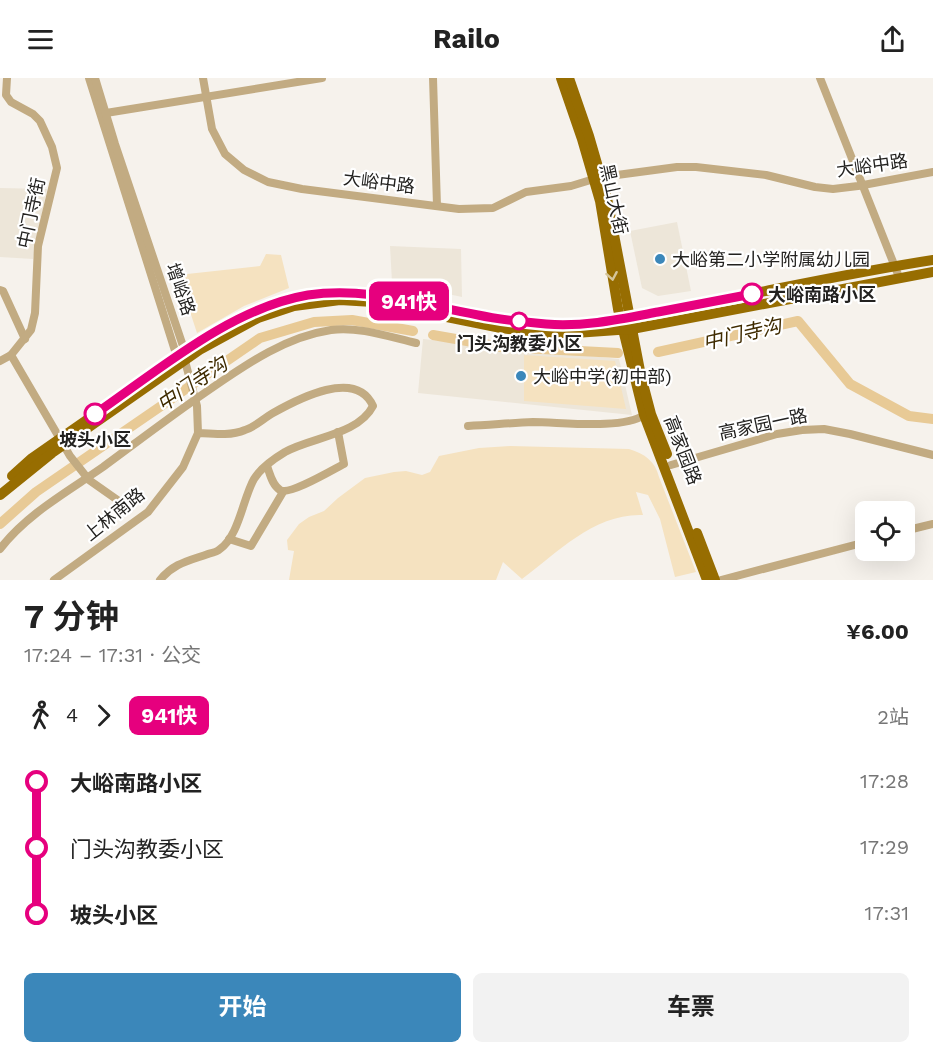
<!DOCTYPE html>
<html lang="zh">
<head>
<meta charset="utf-8">
<style>
  :root { --surface:#fff; --page:#f2f2f2; --text:#222; --muted:#767676; --accent:#3b87ba }
  body { margin:0; font-family:"Work Sans","Noto Sans SC",sans-serif; background:var(--page); color:var(--text); height:100vh; display:flex; flex-direction:column; font-size:22px; white-space:nowrap }
  * { box-sizing:border-box; margin:0 }
  p { font-size:20px; color:var(--muted) }
  .icon { flex:none; width:33px; height:33px; fill:none; stroke:currentColor; stroke-width:2; stroke-linecap:round; stroke-linejoin:round }
  .map { position:relative; height:502px; overflow:hidden }
  .details { display:flex; flex-direction:column; background:var(--surface); flex:1 }
  .details>* { flex:none }
  .badge { padding:0 12px; border-radius:9px; font-size:21px; line-height:39px }
  .tools { position:absolute; left:855px; top:423px; display:grid; gap:12px }
  .tools a { display:grid; place-items:center; width:60px; height:60px; border-radius:9px; background:var(--surface); box-shadow:0 6px 24px #0002; font-size:30px }
  .map>.badge { position:absolute; translate:-50% -50%; box-shadow:0 0 0 3px #fff }
  .legs { display:flex; align-items:center; gap:9px; height:66px; padding:0 24px; font-size:20px }
  .legs p { margin-inline-start:auto }
  .summary { display:flex; align-items:center; justify-content:space-between; height:102px; padding:0 24px }
  h1 { font-size:33px; font-weight:700; line-height:45px }
  .button { display:flex; gap:12px; margin-top:auto; padding:12px 24px }
  .button a { flex:1; height:69px; border-radius:9px; background:var(--accent); color:#fff; font-size:24px; font-weight:700; line-height:69px; text-align:center }
  .button a+a { background:var(--page); color:var(--text) }
  ul { padding:0 24px; list-style:none }
  li { display:flex; align-items:center; gap:21px; height:66px; font-size:22px }
  li i { display:grid; place-items:center; width:9px; height:100%; margin:0 8px; background:currentColor }
  li i::after { content:''; width:15px; height:15px; margin:-8px; border:4px solid; border-radius:50%; background:var(--surface) }
  li p { margin-inline-start:auto }
  li:first-child i { background:linear-gradient(#0000 50%,currentColor 0) }
  li:last-child i { background:linear-gradient(currentColor 50%,#0000 0) }
  header { display:flex; justify-content:space-between; align-items:center; height:78px; padding:0 24px; background:var(--surface); font-size:27px; font-weight:700 }
  .map>svg:first-child { display:block }
</style>
</head>
<body>
<header><svg class="icon" aria-label="menu" viewBox="0 0 24 24"><path d="M4 6h16M4 12h16M4 18h16"/></svg>Railo<svg class="icon" aria-label="share" viewBox="0 0 24 24"><path d="M12 15V3M7 8l5-5 5 5M5 13v7h14v-7"/></svg></header>
<div class="map">
<svg width="933" height="502" viewBox="0 0 933 502">
  <rect width="100%" height="100%" fill="#f6f2ec"/>
  <g fill="#ede6d9">
    <polygon points="0,110 47,111 33,181 0,179"/>
    <polygon points="677,144 691,213 658,218 642,210 630,153"/>
    <polygon points="390,168 461,171 462,219 392,204"/>
    <polygon points="423,261 619,281 632,337 418,315"/>
  </g>
  <g fill="#f5e2c0">
    <polygon points="266,176 281,177 289,210 244,228 197,255 178,197 260,188"/>
    <polygon points="524,277 615,283 626,331 524,323"/>
    <path d="M510 368 629 371C645 376 655 383 659 399L696 494 675 499 660 441 648 417 636 414 643 437C595 435 558 474 522 501L503 484 496 502H289L294 473 288 472 287 462 299 446 309 439 324 433 338 420 365 400 394 394 406 393 422 397 430 394 439 378 479 370Z"/>
  </g>
  <g fill="none" stroke-linecap="round" stroke-linejoin="round">
    <g stroke="#e8ca96" stroke-width="10">
      <polyline points="433,257 501,269 618,275"/>
      <polyline points="658,274 798,243 850,306 909,338 933,341"/>
      <polyline points="0,446 36,414 260,260 314,244 352,242 413,253"/>
    </g>
    <g stroke="#c2ab82" stroke-width="8">
      <polyline points="89,0 177,279 185,283"/>
      <polyline points="203,0 212,51 225,76 244,92 268,104 302,111 459,131 493,130 526,114 571,108 594,101"/>
      <polyline points="433,0 437,128"/>
      <polyline points="820,0 899,199"/>
      <polyline points="106,35 322,0"/>
      <polyline points="602,99 677,89 696,89 766,97 815,109 833,111 858,108 933,94"/>
      <polyline points="0,212 3,213 25,261"/>
      <polyline points="11,277 70,378 89,402 126,428"/>
      <polyline points="0,283 11,277 31,252 35,235 38,168 57,90 52,69 40,43 33,36 11,24 6,17 7,0"/>
      <path d="M468 348C489 347 511 345 533 344 561 344 622 352 644 337"/>
      <polyline points="671,387 777,356 802,352 824,351 850,356 933,377"/>
      <path d="M267 388C270 396 272 407 280 412 289 418 334 391 344 386L338 354"/>
      <polyline points="904,453 933,446"/>
      <polyline points="229,461 251,468 283,414"/>
      <path d="M0 471C27 436 67 414 103 389 137 364 171 338 206 314 244 288 284 259 331 252 358 248 390 259 416 265"/>
      <polyline points="54,502 148,434 183,389 198,355 197,328 185,283 185,274 115,66 95,0"/>
      <path d="M160 502C174 485 188 483 208 476 212 475 217 474 220 471 239 458 243 420 254 401 260 391 275 380 285 374 312 359 358 357 373 328 356 290 298 321 273 335 264 340 255 349 245 352 231 358 214 356 198 355"/>
      <polyline points="721,502 866,464"/>
    </g>
    <g stroke="#976d01" stroke-width="10">
      <polyline points="561,0 582,61 600,123 618,231 644,337 707,502"/>
      <polyline points="569,0 589,58 607,120 641,298 651,336 667,376"/>
      <path d="M190 271C245 231 309 209 377 216 397 218 416 224 435 228 482 238 531 249 579 247 620 245 660 234 700 226 778 211 855 194 933 182"/>
      <polyline points="12,398 32,380 88,341"/>
      <polyline points="0,417 52,375 201,271 258,240 294,228 340,222 373,224 501,250 538,255 575,255 632,251 933,194"/>
      <polyline points="697,455 715,502"/>
    </g>
  </g>
  <defs><path id="oneway-chevron" d="M-2-3.5L2.5 0L-2 3.5" fill="none" stroke-width="1.6" stroke-linecap="round" stroke-linejoin="round" transform="scale(1.5)"/></defs>
  <use stroke="#d5c599" href="#oneway-chevron" transform="translate(612 198) rotate(80)"/>
  <g fill="none" stroke-linecap="round" stroke-linejoin="round">
    <g stroke="#fff" stroke-width="14">
      <path id="line-1" d="M95 336C159 292 231 230 308 217 366 208 421 227 478 237 501 242 523 244 546 246 585 249 621 241 658 234 690 228 721 222 752 216"/>
    </g>
    <use href="#line-1" stroke="#e6007e" stroke-width="9"/>
  </g>
  <g fill="#3b87ba" stroke="#fff" stroke-width="2">
    <circle cx="660" cy="181" r="6"/>
    <circle cx="521" cy="298" r="6"/>
  </g>
  <g fill="#fff" stroke="#e6007e" stroke-width="3">
    <circle cx="752" cy="216" r="10"/>
    <circle cx="519" cy="243" r="8"/>
    <circle cx="95" cy="336" r="10"/>
  </g>
  <g text-anchor="middle" dominant-baseline="central" stroke-width="4.5" stroke-linejoin="round" paint-order="stroke">
    <g font-size="18" fill="#232220" stroke="#fff">
      <text transform="translate(872 87) rotate(-8)">大峪中路</text>
      <text transform="translate(379 104) rotate(7)">大峪中路</text>
      <text transform="translate(614 121) rotate(78)">黑山大街</text>
      <text transform="translate(31 135) rotate(-78)">中门寺街</text>
      <text transform="translate(181 211) rotate(71)">增峪路</text>
      <text transform="translate(763 346) rotate(-12)">高家园一路</text>
      <text transform="translate(683 372) rotate(69)">高家园路</text>
      <text transform="translate(114 436) rotate(-39)">上林南路</text>
    </g>
    <g font-size="18" fill="#232220" stroke="#fff" text-anchor="start">
      <text x="672" y="181">大峪第二小学附属幼儿园</text>
      <text x="533" y="298">大峪中学(初中部)</text>
    </g>
    <g font-size="18" font-weight="bold" fill="#232220" stroke="#fff">
      <text x="768" y="216" text-anchor="start">大峪南路小区</text>
      <text x="519" y="265">门头沟教委小区</text>
      <text x="95" y="361">坡头小区</text>
    </g>
    <g font-size="20" font-style="italic" fill="#3f2b00" stroke="#fff">
      <text transform="translate(742 256) rotate(-13)">中门寺沟</text>
      <text transform="translate(192 306) rotate(-34)">中门寺沟</text>
    </g>
  </g>
</svg>
<div class="tools">
<a><svg class="icon" aria-label="locate" viewBox="0 0 24 24"><circle cx="12" cy="12" r="6"/><path d="M12 2v4M12 18v4M2 12h4M18 12h4"/></svg></a>
</div>
<b class="badge" style="left:409px;top:223px;background:#e6007e;color:#fff">941快</b>
</div>
<section class="details">
<div class="summary"><div><h1>7 分钟</h1><p>17:24 – 17:31 · 公交</p></div><b>¥6.00</b></div>
<div class="legs"><svg class="icon" aria-label="walk" viewBox="0 0 24 24"><circle cx="13" cy="4" r="2"/><path d="M13 8l-2 6 4 7M11 14l-3 7M7 12l3-4h3l4 4"/></svg>4<svg class="icon" aria-label="forward" viewBox="0 0 24 24"><path d="M9 5l7 7-7 7"/></svg><b class="badge" style="background:#e6007e;color:#fff">941快</b><p>2站</p></div>
<ul>
<li><i style="color:#e6007e"></i><b>大峪南路小区</b><p>17:28</p></li>
<li><i style="color:#e6007e"></i><span>门头沟教委小区</span><p>17:29</p></li>
<li><i style="color:#e6007e"></i><b>坡头小区</b><p>17:31</p></li>
</ul>
<div class="button"><a>开始</a><a>车票</a></div>
</section>
</body>
</html>
